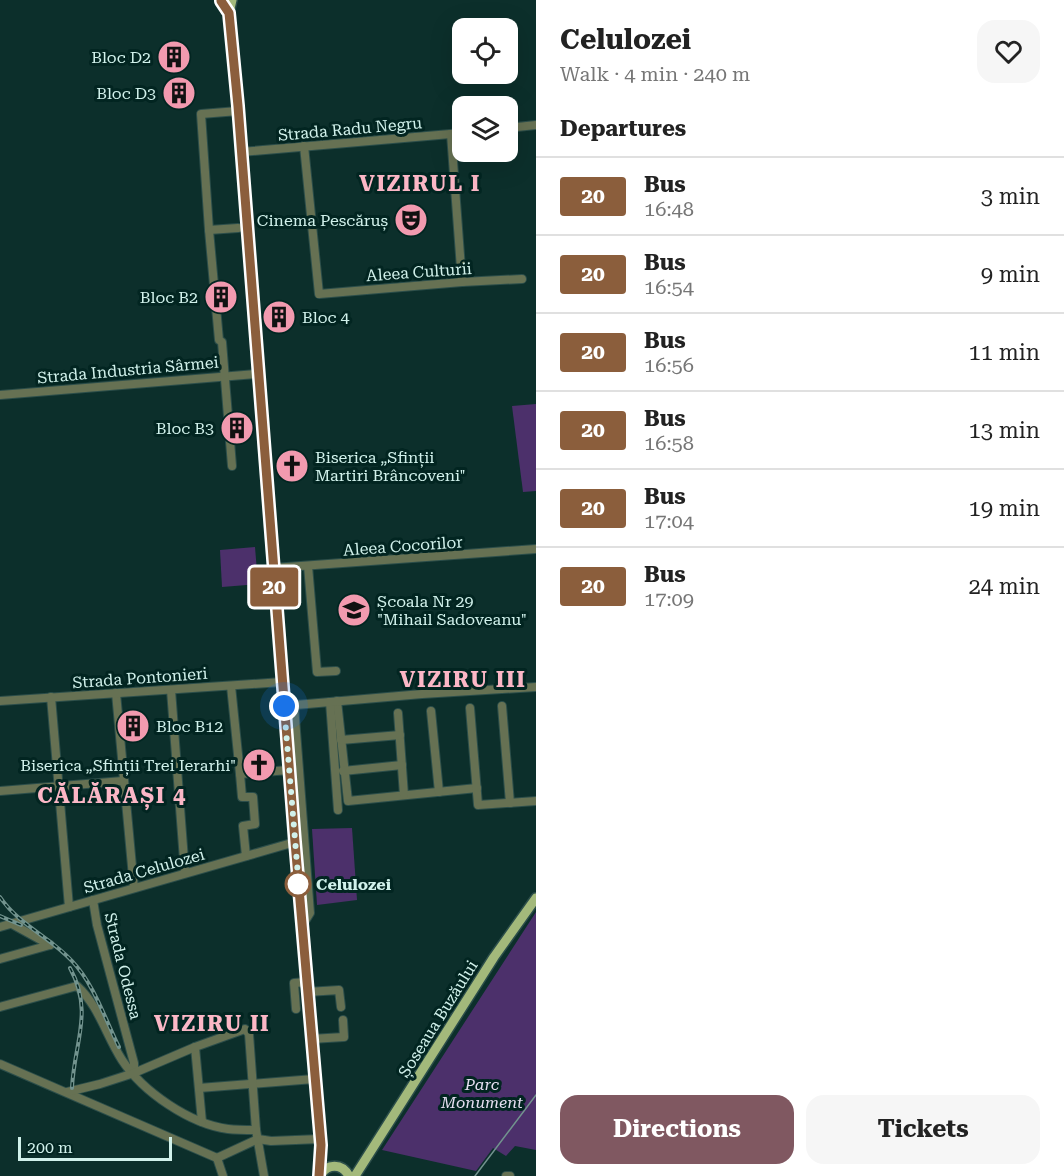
<!DOCTYPE html>
<html lang="en">
<head>
<meta charset="utf-8">
<style>
  :root { --surface:#fff; --page:#f6f6f6; --text:#222; --muted:#767676; --line:#e0e0e0; --accent:#805861 }
  body { margin:0; font-family:"Roboto Serif",serif; background:var(--page); color:var(--text); height:100vh; display:flex; flex-direction:column; font-size:22px; white-space:nowrap }
  * { box-sizing:border-box; margin:0 }
  p { font-size:20px; color:var(--muted) }
  .icon { flex:none; width:33px; height:33px; fill:none; stroke:currentColor; stroke-width:2; stroke-linecap:round; stroke-linejoin:round }
  .map { position:relative; flex:1; overflow:hidden }
  .panel { display:flex; flex-direction:column; background:var(--surface); width:528px }
  .panel>* { flex:none }
  .badge { padding:0 12px; border-radius:4px; font-size:21px; line-height:39px }
  .tools { position:absolute; left:452px; top:18px; display:grid; gap:12px }
  .tools a { display:grid; place-items:center; width:66px; height:66px; border-radius:12px; background:var(--surface); box-shadow:0 6px 24px #0002; font-size:30px }
  .scale { position:absolute; left:18px; bottom:15px; width:154px; box-sizing:border-box; padding-left:6px; border:3px solid #d1f1eb; border-top:0; font-size:16px; line-height:21px; white-space:nowrap; color:#d1f1eb; -webkit-text-stroke:4px #022521; paint-order:stroke }
  .you { position:absolute; width:30px; height:30px; margin:-15px; border:4px solid #fff; border-radius:50%; background:#1a73e8; box-shadow:0 0 0 9px #1a73e833 }
  .map>.badge { position:absolute; translate:-50% -50%; box-shadow:0 0 0 3px #fff }
  h2 { padding:0 24px; font-size:22px; line-height:54px }
  .round { display:grid; place-items:center; flex:none; width:63px; height:63px; border-radius:18px; background:var(--page) }
  .headline { display:flex; align-items:center; justify-content:space-between; height:102px; padding:0 24px }
  h1 { font-size:28px; font-weight:700; line-height:45px }
  .cta { display:flex; gap:12px; margin-top:auto; padding:12px 24px }
  .cta a { flex:1; height:69px; border-radius:18px; background:var(--accent); color:#fff; font-size:24px; font-weight:700; line-height:69px; text-align:center }
  .cta a+a { background:var(--page); color:var(--text) }
  ul { padding:0; list-style:none }
  li { display:flex; align-items:center; gap:18px; height:78px; padding:0 24px; border-top:2px solid var(--line) }
  li div { flex:1 }
  li b { display:block; font-size:22px }
  li em { font-style:normal }
  li .badge { min-width:66px; font-weight:700; text-align:center }
  main { display:flex; flex:1; min-height:0 }
  .map>svg:first-child { display:block }
</style>
</head>
<body>
<main>
<div class="map">
<svg width="536" height="1176" viewBox="0 0 536 1176">
  <rect width="100%" height="100%" fill="#0c2f2b"/>
  <g fill="#4c306b">
    <polygon points="536,404 536,491 523,492 512,406"/>
    <polygon points="255,547 258,584 222,587 220,550"/>
    <polygon points="352,828 357,900 317,905 312,829"/>
    <polygon points="536,912 536,1150 515,1146 506,1156 493,1148 476,1171 382,1150"/>
  </g>
  <g fill="none" stroke-linecap="round" stroke-linejoin="round">
    <g stroke="#2c4e4a" stroke-width="10">
      <g id="minor">
        <polyline points="507,128 536,125"/>
        <polyline points="451,134 462,282"/>
        <polyline points="304,146 319,294 462,282 522,279"/>
        <polyline points="241,152 462,133"/>
        <polyline points="209,230 201,114 238,111"/>
        <polyline points="0,395 257,374"/>
        <polyline points="232,466 222,342 219,340 209,230 238,228"/>
        <polyline points="308,566 317,672 336,671"/>
        <polyline points="273,568 536,549"/>
        <polyline points="231,686 240,774"/>
        <polyline points="171,690 185,873"/>
        <polyline points="116,693 134,888"/>
        <polyline points="51,697 69,907"/>
        <polyline points="0,701 282,682"/>
        <polyline points="337,701 348,801 477,788"/>
        <polyline points="330,702 338,810"/>
        <polyline points="294,705 310,913 302,926"/>
        <polyline points="284,706 422,694 536,687"/>
        <polyline points="502,706 510,803"/>
        <polyline points="470,708 478,805 536,801"/>
        <polyline points="431,711 439,792"/>
        <polyline points="398,713 404,795"/>
        <polyline points="341,740 400,735"/>
        <polyline points="343,771 402,765"/>
        <polyline points="0,791 123,781"/>
        <polyline points="246,856 243,826 255,824 253,797 242,797 240,774 289,770"/>
        <polyline points="93,900 97,925 134,1063 134,1073"/>
        <polyline points="12,924 50,945"/>
        <polyline points="0,927 295,842"/>
        <polyline points="0,959 50,945"/>
        <polyline points="307,992 339,990 341,1007"/>
        <path d="M0 1007 77 986C99 1006 106 1035 122 1060 143 1092 190 1124 228 1129 237 1130 247 1130 256 1130"/>
        <polyline points="296,1009 294,983 307,982"/>
        <polyline points="311,1039 344,1037 343,1020"/>
        <polyline points="195,1047 202,1122"/>
        <polyline points="0,1064 217,1158"/>
        <polyline points="199,1088 314,1079"/>
        <polyline points="67,1092 100,1084 134,1073 195,1047 245,1029 249,1034 256,1130 264,1176"/>
        <polyline points="217,1158 258,1139 271,1141 320,1139"/>
        <polyline points="217,1158 223,1176"/>
        <polyline points="506,1176 510,1176"/>
      </g>
    </g>
    <g stroke="#2c4e4a" stroke-width="12">
      <g id="major">
        <polyline points="232,0 229,13 238,111 273,568 321,1145 319,1176"/>
        <polyline points="221,1 229,13"/>
        <path d="M320 1176C327 1163 342 1163 349 1176"/>
        <polyline points="355,1176 494,957 536,898"/>
      </g>
    </g>
    <use href="#minor" stroke="#667153" stroke-width="8"/>
    <use href="#major" stroke="#a3b97b" stroke-width="9"/>
    <polyline stroke="#72938e" stroke-width="1.5" points="475,1176 536,1095"/>
    <g stroke="#72938e" stroke-width="4">
      <g id="rail">
        <path d="M0 897C19 925 50 937 72 961 94 984 105 1019 119 1047"/>
        <polyline points="0,916 21,925"/>
        <path d="M70 968C94 1012 74 1043 72 1088"/>
      </g>
    </g>
    <use href="#rail" stroke="#022521" stroke-width="1.5" stroke-dasharray="4.5" stroke-linecap="butt"/>
  </g>
  <g fill="none" stroke-linecap="round" stroke-linejoin="round">
    <g stroke="#fff" stroke-width="14">
      <polyline id="line" points="221,1 229,13 238,106 295,842 321,1145 319,1176"/>
    </g>
    <use href="#line" stroke="#8b5e3c" stroke-width="9"/>
    <polyline stroke="#d1f1eb" stroke-width="6" stroke-dasharray="0 10.8" points="284,706 299,888 298,884"/>
  </g>
  <defs>
    <g id="building-disc" transform="scale(1.725)"><circle r="9.5" fill="#f29aaf" stroke="#022521"/><path d="M-4-6H4V6H1V3H-1V6H-4ZM-2.5-4.3h1.7v1.8h-1.7ZM.8-4.3h1.7v1.8H.8ZM-2.5-1h1.7V.8h-1.7ZM.8-1h1.7V.8H.8Z" fill="#111"/></g>
    <g id="theatre-disc" transform="scale(1.725)"><circle r="9.5" fill="#f29aaf" stroke="#022521"/><path d="M-5-5.5Q0-4 5-5.5V0Q5 5 0 6Q-5 5-5 0ZM-3.3-2.5H-1v1.5H-3.3ZM1-2.5H3.3v1.5H1ZM-2.8 1Q0 5.5 2.8 1Z" fill="#111"/></g>
    <g id="church-disc" transform="scale(1.725)"><circle r="9.5" fill="#f29aaf" stroke="#022521"/><path d="M-1.2-6h2.4v3.5h3.3v2.4h-3.3V6h-2.4V-.1h-3.3v-2.4h3.3Z" fill="#111"/></g>
    <g id="school-disc" transform="scale(1.725)"><circle r="9.5" fill="#f29aaf" stroke="#022521"/><path d="M0-5L7-2L0 1L-7-2ZM-4 1L0 2.5L4 1V4Q0 6-4 4Z" fill="#111"/></g>
  </defs>
  <g fill-rule="evenodd">
    <use href="#building-disc" x="174" y="57"/>
    <use href="#building-disc" x="179" y="93"/>
    <use href="#theatre-disc" x="411" y="220"/>
    <use href="#building-disc" x="221" y="297"/>
    <use href="#building-disc" x="279" y="317"/>
    <use href="#building-disc" x="237" y="428"/>
    <use href="#church-disc" x="292" y="466"/>
    <use href="#school-disc" x="354" y="610"/>
    <use href="#building-disc" x="133" y="726"/>
    <use href="#church-disc" x="259" y="765"/>
  </g>
  <circle fill="#fff" stroke="#8b5e3c" stroke-width="3" cx="298" cy="884" r="12"/>
  <g text-anchor="middle" dominant-baseline="central" stroke-width="6" stroke-linejoin="round" paint-order="stroke">
    <g font-size="16" fill="#d1f1eb" stroke="#022521" text-anchor="end">
      <text x="151" y="57">Bloc D2</text>
      <text x="156" y="93">Bloc D3</text>
      <text x="388" y="220">Cinema Pescăruș</text>
      <text x="198" y="297">Bloc B2</text>
      <text x="302" y="317" text-anchor="start">Bloc 4</text>
      <text x="214" y="428">Bloc B3</text>
      <text x="315" y="457" text-anchor="start">Biserica „Sfinții<tspan x="315" dy="18">Martiri Brâncoveni"</tspan></text>
      <text x="377" y="601" text-anchor="start">Școala Nr 29<tspan x="377" dy="18">"Mihail Sadoveanu"</tspan></text>
      <text x="156" y="726" text-anchor="start">Bloc B12</text>
      <text x="236" y="765">Biserica „Sfinții Trei Ierarhi"</text>
    </g>
    <g font-size="16" fill="#d1f1eb" stroke="#022521">
      <text transform="translate(350 129) rotate(-5)">Strada Radu Negru</text>
      <text transform="translate(419 272) rotate(-4)">Aleea Culturii</text>
      <text transform="translate(128 370) rotate(-5)">Strada Industria Sârmei</text>
      <text transform="translate(403 546) rotate(-4)">Aleea Cocorilor</text>
      <text transform="translate(140 678) rotate(-4)">Strada Pontonieri</text>
      <text transform="translate(144 871) rotate(-16)">Strada Celulozei</text>
      <text transform="translate(123 966) rotate(76)">Strada Odessa</text>
      <text transform="translate(438 1019) rotate(-58)">Șoseaua Buzăului</text>
    </g>
    <g font-size="16" font-weight="bold" fill="#d1f1eb" stroke="#022521" text-anchor="start">
      <text x="316" y="884">Celulozei</text>
    </g>
    <g font-size="16" font-style="italic" fill="#e7dff2" stroke="#022521">
      <text x="482" y="1084">Parc<tspan x="482" dy="18">Monument</tspan></text>
    </g>
    <g font-size="22" font-weight="bold" letter-spacing="1.5" fill="#fbb7c6" stroke="#022521">
      <text x="420" y="183">VIZIRUL I</text>
      <text x="463" y="679">VIZIRU III</text>
      <text x="112" y="795">CĂLĂRAȘI 4</text>
      <text x="212" y="1023">VIZIRU II</text>
    </g>
  </g>
</svg>
<div class="tools">
<a><svg class="icon" aria-label="locate" viewBox="0 0 24 24"><circle cx="12" cy="12" r="6"/><path d="M12 2v4M12 18v4M2 12h4M18 12h4"/></svg></a>
<a><svg class="icon" aria-label="layers" viewBox="0 0 24 24"><path d="M12 4l9 5-9 5-9-5zM3 14l9 5 9-5"/></svg></a>
</div>
<div class="scale">200 m</div>
<div class="you" style="left:284px;top:706px"></div>
<b class="badge" style="left:274px;top:587px;background:#8b5e3c;color:#fff">20</b>
</div>
<section class="panel">
<div class="headline"><div><h1>Celulozei</h1><p>Walk · 4 min · 240 m</p></div><a class="round"><svg class="icon" aria-label="heart" viewBox="0 0 24 24"><path d="M12 20l-8-8c-3-5 5-10 8-4 3-6 11-1 8 4z"/></svg></a></div>
<h2>Departures</h2>
<ul>
<li><span class="badge" style="background:#8b5e3c;color:#fff">20</span><div><b>Bus</b><p>16:48</p></div><em>3 min</em></li>
<li><span class="badge" style="background:#8b5e3c;color:#fff">20</span><div><b>Bus</b><p>16:54</p></div><em>9 min</em></li>
<li><span class="badge" style="background:#8b5e3c;color:#fff">20</span><div><b>Bus</b><p>16:56</p></div><em>11 min</em></li>
<li><span class="badge" style="background:#8b5e3c;color:#fff">20</span><div><b>Bus</b><p>16:58</p></div><em>13 min</em></li>
<li><span class="badge" style="background:#8b5e3c;color:#fff">20</span><div><b>Bus</b><p>17:04</p></div><em>19 min</em></li>
<li><span class="badge" style="background:#8b5e3c;color:#fff">20</span><div><b>Bus</b><p>17:09</p></div><em>24 min</em></li>
</ul>
<div class="cta"><a>Directions</a><a>Tickets</a></div>
</section>
</main>
</body>
</html>
